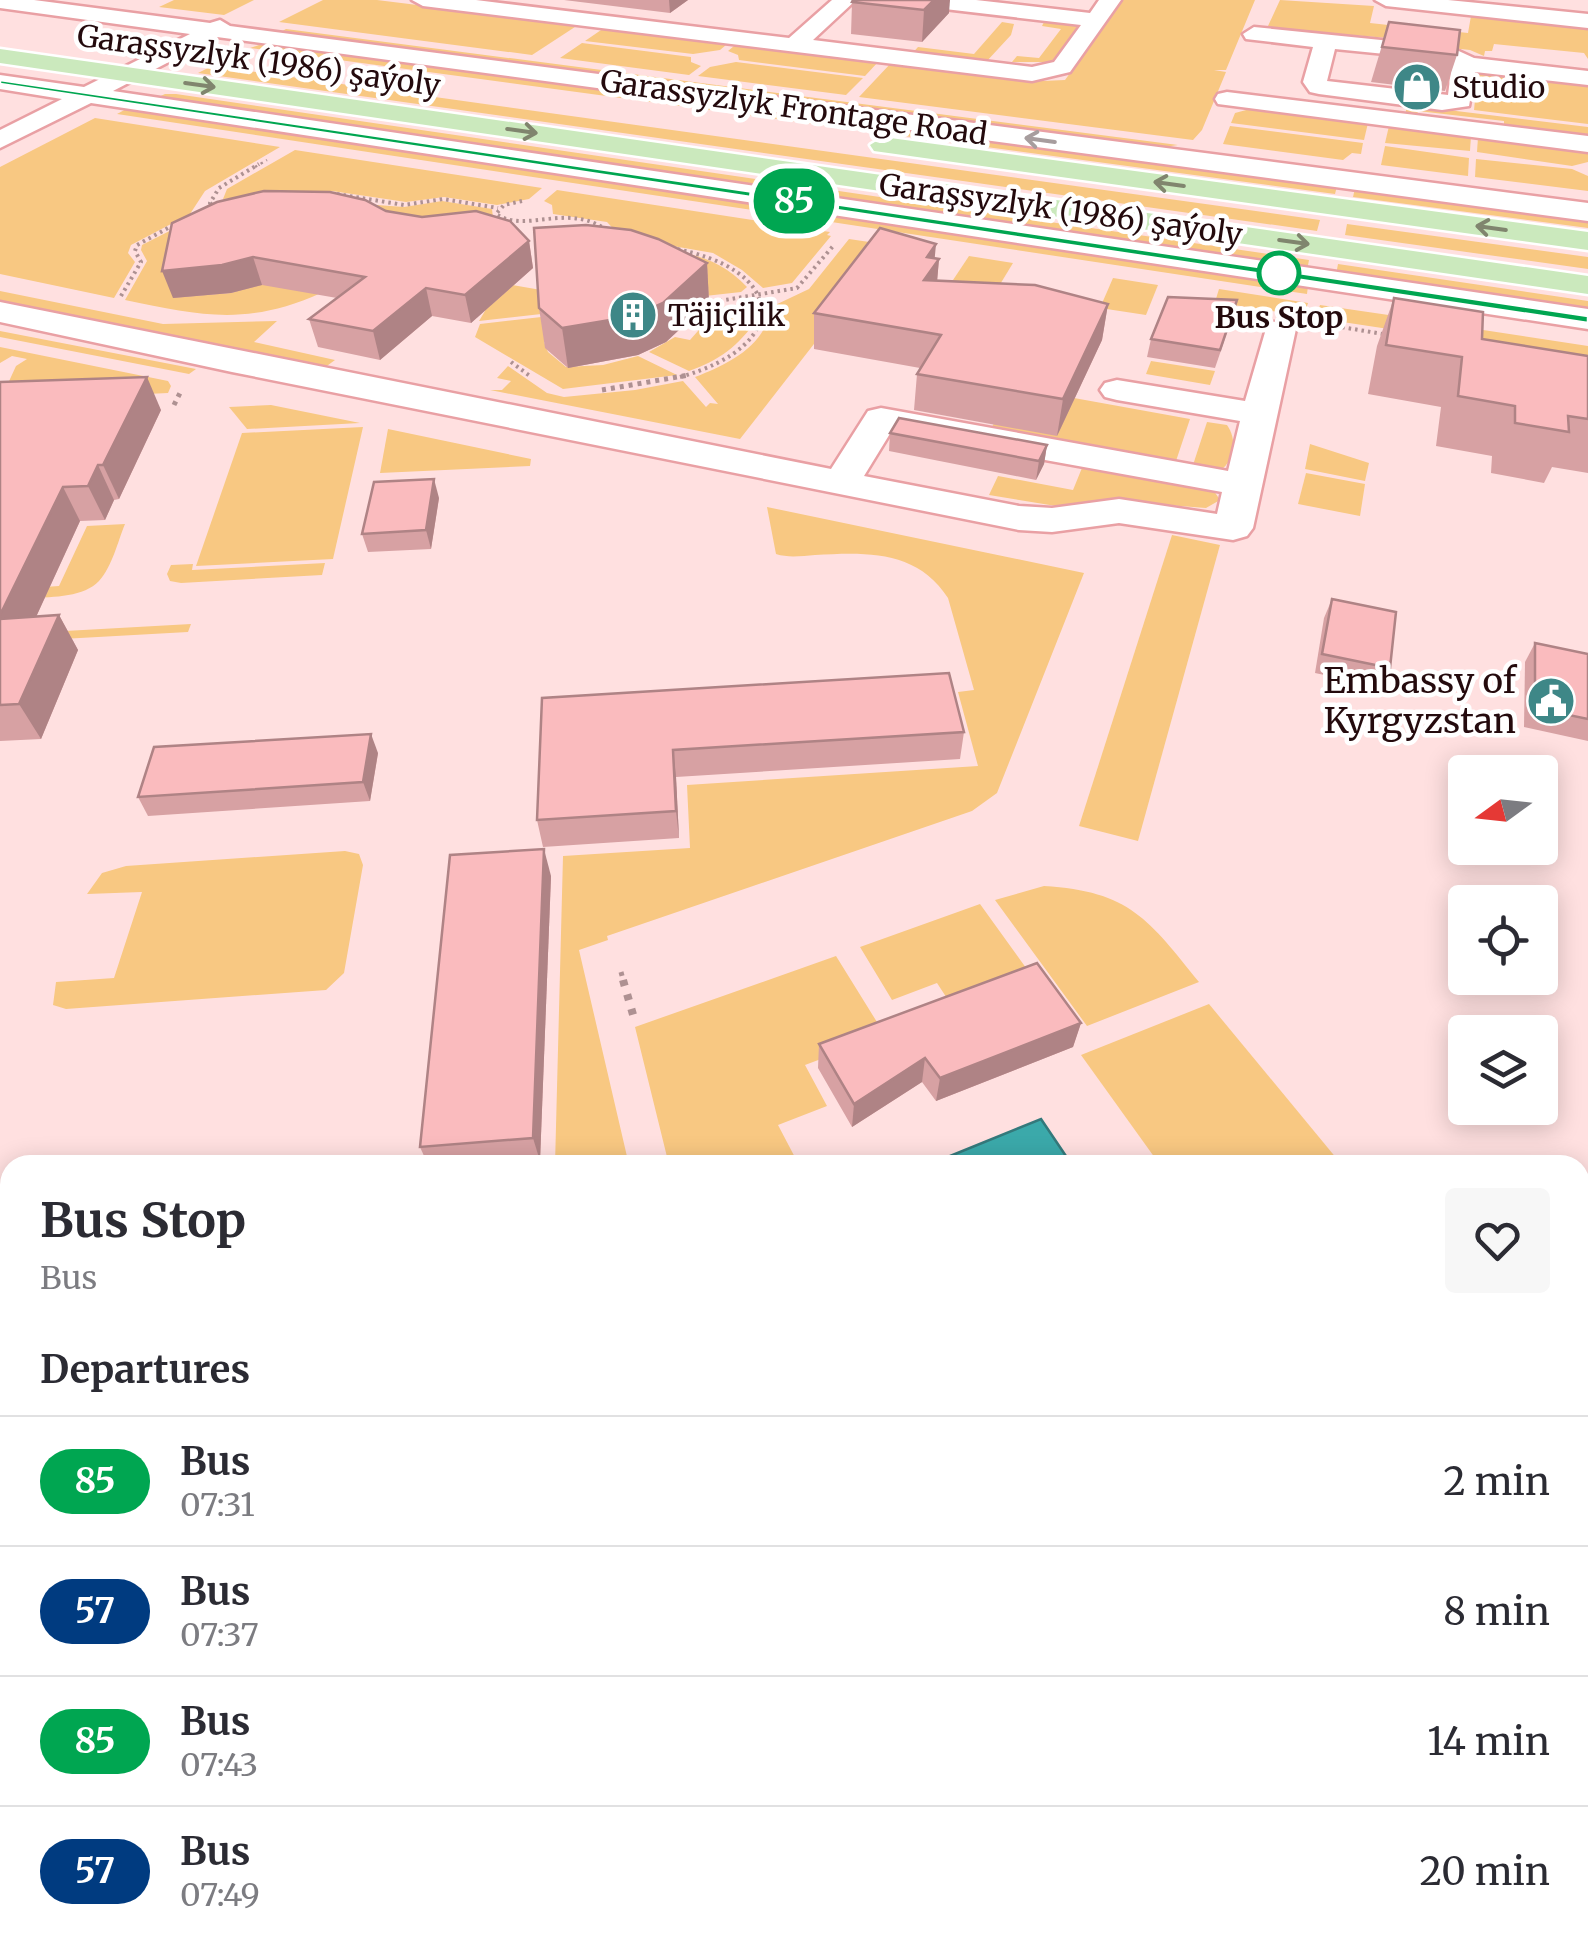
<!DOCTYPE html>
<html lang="en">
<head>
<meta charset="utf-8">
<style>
  :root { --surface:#fff; --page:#f7f7f7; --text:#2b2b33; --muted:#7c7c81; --line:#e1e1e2 }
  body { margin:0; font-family:Merriweather,serif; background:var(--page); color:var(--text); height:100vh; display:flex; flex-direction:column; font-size:38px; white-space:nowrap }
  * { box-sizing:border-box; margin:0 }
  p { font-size:32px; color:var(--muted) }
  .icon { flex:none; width:55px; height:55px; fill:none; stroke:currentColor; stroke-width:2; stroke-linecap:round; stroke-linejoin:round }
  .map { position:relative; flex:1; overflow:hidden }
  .drawer { position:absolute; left:0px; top:1155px; width:1590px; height:802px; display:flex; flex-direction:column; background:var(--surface); border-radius:30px 30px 0 0; box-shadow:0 5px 25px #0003 }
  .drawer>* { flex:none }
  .badge { padding:0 20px; border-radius:32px; font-size:35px; line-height:65px }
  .needle { width:65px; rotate:255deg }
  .fabs { position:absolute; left:1448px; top:755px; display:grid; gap:20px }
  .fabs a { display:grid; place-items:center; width:110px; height:110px; border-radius:10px; background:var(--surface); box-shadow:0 5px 25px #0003; font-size:50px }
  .map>.badge { position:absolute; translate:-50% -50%; box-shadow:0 0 0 5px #fff }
  h2 { padding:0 40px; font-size:38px; line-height:90px }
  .round { display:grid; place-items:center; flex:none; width:105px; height:105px; border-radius:10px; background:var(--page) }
  .headline { display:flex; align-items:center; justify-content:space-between; height:170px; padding:0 40px }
  h1 { font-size:48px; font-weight:700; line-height:75px }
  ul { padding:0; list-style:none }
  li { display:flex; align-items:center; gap:30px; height:130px; padding:0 40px; border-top:2px solid var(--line) }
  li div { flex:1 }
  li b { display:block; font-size:38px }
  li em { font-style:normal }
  li .badge { min-width:110px; font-weight:700; text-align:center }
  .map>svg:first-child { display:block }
</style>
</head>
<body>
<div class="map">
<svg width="1588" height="1956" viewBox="0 0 1588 1956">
  <rect width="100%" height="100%" fill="#ffe0e0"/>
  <g fill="#f8c882">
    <polygon points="174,0 254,0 224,15 159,7"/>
    <polygon points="323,0 377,0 578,25 532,55 279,22"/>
    <polygon points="1123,0 1255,0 1226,70 1214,70 1226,72 1202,130 1193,140 859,97 891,63 1042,81 1065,80"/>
    <polygon points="1280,0 1374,6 1370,23 1416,28 1413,40 1277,29 1268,26"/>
    <polygon points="1471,16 1588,28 1588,59 1584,53 1494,44 1492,51 1485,51 1484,56 1470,50 1433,46 1422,28 1468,33"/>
    <polygon points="1046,18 1076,22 1080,27 1054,62 1012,62 1017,56 1039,58 1061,29 1042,26"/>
    <polygon points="1002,22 1014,24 1011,35 986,62 909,57 918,47 974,54"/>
    <polygon points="604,28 714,41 726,45 720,50 693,54 585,41"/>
    <polygon points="286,29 1178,145 1157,148 275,35"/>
    <polygon points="265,43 1337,186 1335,194 250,48"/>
    <polygon points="582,43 691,57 691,62 701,66 689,75 560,58"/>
    <polygon points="750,45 879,61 865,76 739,60 738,55 728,51 734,46"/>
    <polygon points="736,62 863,78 846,95 698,76 710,67"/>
    <polygon points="212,66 1320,220 1317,231 198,73"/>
    <polygon points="1478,69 1588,81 1588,124 1474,110"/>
    <polygon points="165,94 176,94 1309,260 1307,271 154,99"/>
    <polygon points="1407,105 1588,127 1588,139 1504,128 1504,121 1418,111 1416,118 1405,116"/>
    <polygon points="128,108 1308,286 1307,294 117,114"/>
    <polygon points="1250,109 1368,123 1364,140 1231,123 1235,113"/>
    <polygon points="95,118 280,147 205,191 190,214 131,245 128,253 135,262 114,298 0,274 0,167"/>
    <polygon points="1230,126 1363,143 1361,154 1352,153 1343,160 1223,144"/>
    <polygon points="1389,126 1471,136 1470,151 1385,143"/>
    <polygon points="1478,137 1588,150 1588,162 1572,166 1477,152"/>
    <polygon points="1385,146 1469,158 1468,176 1381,165"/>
    <polygon points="295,150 542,188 529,199 497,205 444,197 406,202 332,191 223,199 227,189"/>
    <polygon points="1476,159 1572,169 1588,176 1588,191 1475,177"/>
    <polygon points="1355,188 1588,219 1588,228 1353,197"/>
    <polygon points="557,190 830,232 827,235 831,236 792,283 763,288 742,270 713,253 621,237 607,222 553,214 552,205 544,201"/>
    <polygon points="442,201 492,209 493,218 355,221 377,205 404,207"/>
    <path d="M197 217 182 290 190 296 231 293 265 281 321 293C248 326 201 316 125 300L147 261 141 250 142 245Z"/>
    <polygon points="1347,224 1588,257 1588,269 1345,235"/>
    <path d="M849 239 876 243 884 254 740 439 490 390H502L511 381 497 378 508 366 547 393 564 397 635 390 683 381 706 407 710 403 718 404 695 377C728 364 766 346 771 307L809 289Z"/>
    <path d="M653 247C690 253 720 258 747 287L741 292 705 296Z"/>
    <polygon points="969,256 1013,263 996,291 951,283"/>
    <polygon points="1338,264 1588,301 1588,312 1336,275"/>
    <polygon points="1113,278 1158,285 1146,315 1100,308"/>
    <polygon points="495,282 541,290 568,311 479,321 485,311 424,300"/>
    <polygon points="1219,289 1308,303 1304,316 1215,302"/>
    <polygon points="0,291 163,324 277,321 254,342 335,360 320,371 0,303"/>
    <path d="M736 305 754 309 757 319C739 346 718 361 689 371L649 352 675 337 690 340 705 323 709 309Z"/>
    <polygon points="1320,305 1416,319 1415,333 1316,318"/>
    <polygon points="568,314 544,342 548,352 566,367 603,365 638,356 677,375 563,389 475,337 480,324"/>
    <polygon points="1437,323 1588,346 1588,360 1435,336"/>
    <polygon points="0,331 196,369 189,374 0,337"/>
    <polygon points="0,347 168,381 171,386 168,393 0,401 16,366 27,359 12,356 0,363"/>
    <polygon points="1151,361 1215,371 1210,385 1146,374"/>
    <polygon points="1013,387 1190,419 1176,461 992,427"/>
    <polygon points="271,405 360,423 247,429 229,407"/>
    <path d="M1207 422 1227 425C1237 439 1235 459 1221 470L1192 468Z"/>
    <polygon points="363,427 333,559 196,566 242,433"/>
    <polygon points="388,429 531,459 530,466 380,473"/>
    <polygon points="1310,444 1369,463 1365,481 1305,469"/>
    <polygon points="1084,463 1212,488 1220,500 1206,508 1128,502 1062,507 989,495 998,476 1073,490"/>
    <polygon points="1306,473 1365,484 1360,516 1298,504"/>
    <path d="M767 507 1084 573 997 793 972 811 607 936 608 940 579 950 629 1165H555L563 856 690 848 687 785 978 766 958 692 974 690 948 598C917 550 867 552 815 555 802 556 788 558 776 554Z"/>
    <path d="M125 524C118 541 112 567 99 581 78 603 28 596 0 598V590L59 586 87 526Z"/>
    <polygon points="1172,535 1220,545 1138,841 1079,826"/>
    <polygon points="325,563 322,575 181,583 170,581 167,574 171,565 193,564 192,570"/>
    <polygon points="191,624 188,632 44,640 47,632"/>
    <polygon points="345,851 359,854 363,865 344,973 326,990 66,1009 53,1005 56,982 114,978 142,892 87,894 102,873 126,866"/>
    <path d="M1044 886C1130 891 1149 920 1199 982L1087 1026 995 900Z"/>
    <polygon points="980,904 1034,979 954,1009 937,983 892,1000 860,947"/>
    <polygon points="836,956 885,1035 805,1065 827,1106 778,1125 799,1165 669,1165 635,1027"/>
    <polygon points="1209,1004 1342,1165 1160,1165 1081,1055"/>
  </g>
  <polygon fill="#dfa751" points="10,1281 10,1948 1580,1948 1580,1451 1588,1453 1588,1956 0,1956 0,1282"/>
  <polygon fill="#3ba9aa" stroke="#34797b" stroke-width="2.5" points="1041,1119 1072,1165 928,1165"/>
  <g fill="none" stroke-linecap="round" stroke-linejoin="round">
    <g stroke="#e9a0a4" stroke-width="5">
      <g id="minor">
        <polygon points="0,0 34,0 210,23 220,20 230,26 1588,203 1588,221 217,37 113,91 1588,309 1588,329 91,103 0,148 0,130 62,99 0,89 0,75 84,87 190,34 0,8"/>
        <polygon points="412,0 476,0 789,38 832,0 856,0 813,40 1032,67 1054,62 1081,25 919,6 908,0 976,0 1090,13 1099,0 1121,0 1070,72 1032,81 423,6"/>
        <polygon points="1375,0 1448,0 1588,14 1588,28 1386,6"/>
        <path d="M1254 27 1450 47 1474 58 1588 71V85L1475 72 1469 106 1442 110 1319 94 1310 92 1303 82 1313 47 1246 39 1243 34ZM1335 49 1445 60 1452 63 1448 95 1327 81Z"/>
        <polygon points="1227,92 1588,136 1588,152 1218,104 1215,99 1218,94"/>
        <path d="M0 302 831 469 868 411 881 408 1228 471 1240 421 1117 400 1105 397 1100 390 1105 383 1117 380 1245 401 1268 322H1292L1296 329 1253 528 1247 536 1233 540 1119 523 1052 532 1019 530 232 372 0 322ZM891 432 1222 492 1217 514 1119 499 1052 508 1019 506 864 476Z"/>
      </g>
    </g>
    <g stroke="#fff" stroke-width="5">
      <g id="major">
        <polygon points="0,49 1588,276 1588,294 0,63"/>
        <polygon points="883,137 1588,232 1588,250 874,151 870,145"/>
      </g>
    </g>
    <polyline stroke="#ae9192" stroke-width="2.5" stroke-dasharray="2.5 4" stroke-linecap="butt" points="255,167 267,160"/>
    <g stroke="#ae9192" stroke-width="4" stroke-dasharray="2.5 4" stroke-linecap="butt">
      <polyline points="337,194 404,205 443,199 498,208"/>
      <path d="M522 201 504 205 496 214C527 235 570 199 612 234"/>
      <polyline points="216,209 210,203 219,188 259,164"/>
      <path d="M671 248C786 268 794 345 680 377"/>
      <polyline points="121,296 141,262 135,251 137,245 179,222"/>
      <polyline points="707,303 797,288 834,245"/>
      <polyline points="1323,324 1389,335"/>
      <polyline points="511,362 530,376"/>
    </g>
    <g stroke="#ae9192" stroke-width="5" stroke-dasharray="4 5" stroke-linecap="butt">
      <polyline points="602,390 689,375"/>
      <polyline points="174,405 182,389"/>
      <polyline points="621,972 624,983"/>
    </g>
    <polyline stroke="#ae9192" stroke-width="8" stroke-dasharray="6 9" stroke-linecap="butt" points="623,980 634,1018"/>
    <use href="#minor" fill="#fff" fill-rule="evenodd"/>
    <use href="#major" fill="#cbe9bd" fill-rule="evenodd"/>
  </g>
  <g fill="#d7a1a3">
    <polygon points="564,0 688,0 670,13"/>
    <polygon points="852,2 949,13 922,42 851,34"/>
    <polygon points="1389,22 1457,55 1445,91 1371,82"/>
    <polygon points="217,202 386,211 529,241 533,268 471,323 432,316 380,360 318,347 309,319 337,298 262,285 231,293 173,298"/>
    <polygon points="935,258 939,259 937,281 1108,304 1102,340 1057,436 914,410 917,374 920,368 814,349 814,313"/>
    <polygon points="707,263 709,302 666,342 638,355 568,368 545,348 539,308"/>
    <polygon points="1394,298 1482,339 1588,356 1588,473 1552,467 1544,483 1491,473 1492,456 1436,446 1441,407 1368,394 1377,346"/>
    <polygon points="1232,318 1215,368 1147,357 1151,339"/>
    <polygon points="0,382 161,410 119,499 114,500 105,520 80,521 36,617 59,615 78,650 41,739 0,741"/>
    <polygon points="890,433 1047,445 1044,464 1036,480 889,451"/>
    <polygon points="439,498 431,549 368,552 362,534"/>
    <polygon points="1332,599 1390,668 1381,687 1315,673 1324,618"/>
    <polygon points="1535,643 1588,654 1588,741 1524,727 1525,662"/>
    <polygon points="542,698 964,732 960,759 676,777 679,838 543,847 537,820"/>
    <polygon points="378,753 370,801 148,816 138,797"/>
    <polygon points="551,876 540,1161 498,1165 428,1165 420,1147"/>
    <polygon points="1081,1023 1073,1047 936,1101 922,1082 852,1127 818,1068 819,1044"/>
  </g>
  <g fill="#af8385">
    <polygon points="669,0 688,0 670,13"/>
    <polygon points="934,0 950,0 949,13 922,42 924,10"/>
    <polygon points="529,241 533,268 471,323 465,295"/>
    <polygon points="936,244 934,266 939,259 936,294 922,315 927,257"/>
    <polygon points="253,257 262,285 231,293 173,298 162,271"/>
    <polygon points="707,263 709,302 666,342 638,355 568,368 562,328"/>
    <polygon points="426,288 432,316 380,360 373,331"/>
    <polygon points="1108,304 1102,340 1057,436 1063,399"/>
    <polygon points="147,377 161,410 119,499 103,465"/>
    <polygon points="1047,445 1044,464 1036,480 1039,461"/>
    <polygon points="98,465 114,500 105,520 88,486"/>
    <polygon points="434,479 439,498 431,549 426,530"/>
    <polygon points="63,487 80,521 19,654 0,623 0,615"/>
    <polygon points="59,615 78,650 41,739 19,704"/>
    <polygon points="371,734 378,753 370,801 363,782"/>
    <polygon points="673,750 676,777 679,838 676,811"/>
    <polygon points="544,849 551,876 540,1161 533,1138"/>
    <polygon points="1081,1023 1073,1047 936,1101 940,1078"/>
    <polygon points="925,1058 922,1082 852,1127 854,1104"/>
  </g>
  <g fill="#fabbbe" stroke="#af8385" stroke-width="2.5">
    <polygon points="853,0 934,0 924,10 852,2"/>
    <polygon points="1389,22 1460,30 1457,55 1382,47"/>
    <polygon points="264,191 330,192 365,200 386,211 422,217 476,211 510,221 529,241 465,295 426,288 373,331 309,319 365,277 253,257 222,265 162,271 172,223 217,202"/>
    <polygon points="586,225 631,230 658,239 707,263 663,303 634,316 562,328 539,308 534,228"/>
    <polygon points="880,228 936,244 927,257 939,259 924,280 1035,285 1108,304 1063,399 917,374 941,335 814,313"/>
    <polygon points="1168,297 1237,300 1220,350 1151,339"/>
    <polygon points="1394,298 1483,312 1482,339 1588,356 1588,419 1568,416 1569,432 1515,423 1515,406 1458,396 1462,357 1386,345"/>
    <polygon points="147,377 103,465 98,465 88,486 63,487 0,615 0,382"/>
    <polygon points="899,418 1047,445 1039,461 890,433"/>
    <polygon points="434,479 426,530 362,534 374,482"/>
    <polygon points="1332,599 1396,612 1390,668 1322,654"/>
    <polygon points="59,615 19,704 0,705 0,619"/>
    <polygon points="1535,643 1588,654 1588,719 1535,708"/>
    <polygon points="949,673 964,732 673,750 676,811 537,820 542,698"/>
    <polygon points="371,734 363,782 138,797 154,747"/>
    <polygon points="544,849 533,1138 420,1147 450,855"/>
    <polygon points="1037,963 1081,1023 940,1078 925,1058 854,1104 819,1044"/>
  </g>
  <defs><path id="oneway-shaft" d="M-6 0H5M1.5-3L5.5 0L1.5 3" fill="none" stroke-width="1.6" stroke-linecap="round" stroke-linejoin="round" transform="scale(2.5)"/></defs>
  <g stroke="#80856e">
    <use href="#oneway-shaft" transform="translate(200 85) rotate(8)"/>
    <use href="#oneway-shaft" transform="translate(522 131) rotate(8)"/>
    <use href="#oneway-shaft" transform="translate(1169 184) rotate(-172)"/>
    <use href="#oneway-shaft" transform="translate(1491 228) rotate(-172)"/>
    <use href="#oneway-shaft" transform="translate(1294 242) rotate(8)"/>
  </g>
  <use stroke="#a79d9e" href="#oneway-shaft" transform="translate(1040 140) rotate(-172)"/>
  <polygon fill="#00a651" stroke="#fff" stroke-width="2.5" points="0,80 1588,316 1588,323 0,84"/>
  <defs>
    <g id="shop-disc" transform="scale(2.5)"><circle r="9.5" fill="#3e8787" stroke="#fff"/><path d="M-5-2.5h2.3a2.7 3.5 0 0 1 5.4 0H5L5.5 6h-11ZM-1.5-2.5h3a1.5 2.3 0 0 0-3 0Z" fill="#fff"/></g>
    <g id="building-disc" transform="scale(2.5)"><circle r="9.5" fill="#3e8787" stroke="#fff"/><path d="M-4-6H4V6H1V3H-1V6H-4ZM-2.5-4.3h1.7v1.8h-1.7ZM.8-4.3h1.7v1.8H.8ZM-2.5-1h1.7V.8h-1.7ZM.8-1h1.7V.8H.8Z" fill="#fff"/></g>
    <g id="civic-disc" transform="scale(2.5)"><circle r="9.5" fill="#3e8787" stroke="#fff"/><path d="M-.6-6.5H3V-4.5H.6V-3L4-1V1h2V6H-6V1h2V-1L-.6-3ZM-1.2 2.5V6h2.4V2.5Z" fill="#fff"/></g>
  </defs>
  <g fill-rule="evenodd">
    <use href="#shop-disc" x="1417" y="87"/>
    <use href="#building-disc" x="633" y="315"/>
    <use href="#civic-disc" x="1551" y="701"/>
  </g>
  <circle fill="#fff" stroke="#00a651" stroke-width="5" cx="1279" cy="273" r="20"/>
  <g text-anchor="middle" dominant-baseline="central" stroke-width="9" stroke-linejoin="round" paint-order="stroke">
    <g font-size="30" fill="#240a0d" stroke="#fff">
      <text transform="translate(259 60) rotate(8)">Garaşsyzlyk (1986) şaýoly</text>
      <text transform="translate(794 107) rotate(8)">Garassyzlyk Frontage Road</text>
      <text transform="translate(1061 209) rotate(8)">Garaşsyzlyk (1986) şaýoly</text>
    </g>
    <g font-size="30" fill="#240a0d" stroke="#fff" text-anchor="start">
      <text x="1452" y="87">Studio</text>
      <text x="668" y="315">Täjiçilik</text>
    </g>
    <g font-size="30" font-weight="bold" fill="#240a0d" stroke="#fff">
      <text x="1279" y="317">Bus Stop</text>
    </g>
    <g font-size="35" fill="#240a0d" stroke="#fff" text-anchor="end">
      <text x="1516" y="681">Embassy of<tspan x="1516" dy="40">Kyrgyzstan</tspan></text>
    </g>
  </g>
</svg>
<div class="fabs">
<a><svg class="needle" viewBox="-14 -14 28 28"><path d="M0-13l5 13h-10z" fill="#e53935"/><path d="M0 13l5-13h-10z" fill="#7c7c81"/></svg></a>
<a><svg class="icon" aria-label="locate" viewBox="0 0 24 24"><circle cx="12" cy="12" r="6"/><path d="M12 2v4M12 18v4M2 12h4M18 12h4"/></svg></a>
<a><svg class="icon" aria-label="layers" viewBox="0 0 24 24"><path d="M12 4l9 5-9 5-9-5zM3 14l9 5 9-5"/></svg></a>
</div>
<b class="badge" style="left:794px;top:201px;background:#00a651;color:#fff">85</b>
<section class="drawer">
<div class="headline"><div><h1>Bus Stop</h1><p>Bus</p></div><a class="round"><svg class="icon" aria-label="heart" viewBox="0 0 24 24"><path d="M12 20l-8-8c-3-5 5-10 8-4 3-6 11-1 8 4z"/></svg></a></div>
<h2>Departures</h2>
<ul>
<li><span class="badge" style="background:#00a651;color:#fff">85</span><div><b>Bus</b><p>07:31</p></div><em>2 min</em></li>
<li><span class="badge" style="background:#003b80;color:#fff">57</span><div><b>Bus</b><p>07:37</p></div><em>8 min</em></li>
<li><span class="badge" style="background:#00a651;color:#fff">85</span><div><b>Bus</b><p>07:43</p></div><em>14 min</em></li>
<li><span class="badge" style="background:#003b80;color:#fff">57</span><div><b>Bus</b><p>07:49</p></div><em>20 min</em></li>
</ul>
</section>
</div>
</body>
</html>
